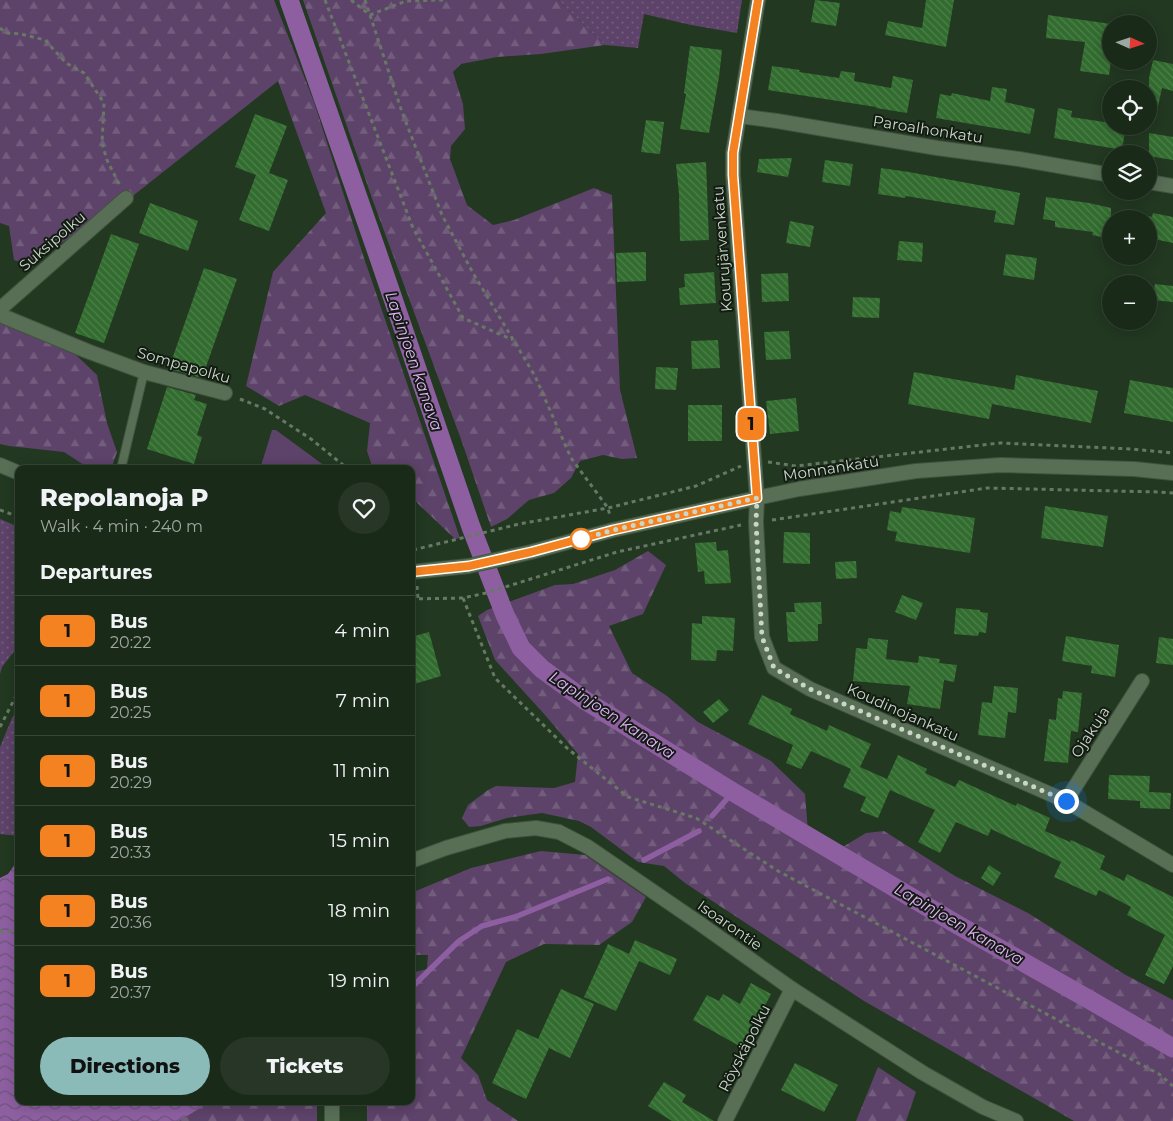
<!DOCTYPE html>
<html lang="en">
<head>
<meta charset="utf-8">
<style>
  :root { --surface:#1a2a19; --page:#273626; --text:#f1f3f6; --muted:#9fa7a2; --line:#384638; --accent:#8bbbb9 }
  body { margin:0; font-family:Montserrat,sans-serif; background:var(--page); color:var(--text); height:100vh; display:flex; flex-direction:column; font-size:19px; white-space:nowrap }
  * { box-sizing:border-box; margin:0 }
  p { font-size:16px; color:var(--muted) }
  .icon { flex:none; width:28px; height:28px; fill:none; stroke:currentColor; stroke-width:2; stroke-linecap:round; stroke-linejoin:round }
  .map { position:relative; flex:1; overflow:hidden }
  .details { position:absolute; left:15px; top:465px; width:400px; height:640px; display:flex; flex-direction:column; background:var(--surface); border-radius:10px; box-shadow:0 2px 12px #0003,0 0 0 1px var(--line) }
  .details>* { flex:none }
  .badge { padding:0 10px; border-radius:8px; font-size:18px; line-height:32px }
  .needle { width:32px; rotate:93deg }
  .fabs { position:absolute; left:1102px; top:15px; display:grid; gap:10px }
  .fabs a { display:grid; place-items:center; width:55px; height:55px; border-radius:50%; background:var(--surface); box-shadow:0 2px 12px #0003,0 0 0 1px var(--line); font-size:25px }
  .you { position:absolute; width:25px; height:25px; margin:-12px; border:4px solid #fff; border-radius:50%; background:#1a73e8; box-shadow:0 0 0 8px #1a73e833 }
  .map>.badge { position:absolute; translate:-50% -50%; box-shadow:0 0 0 2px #fff }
  h2 { padding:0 25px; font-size:19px; line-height:45px }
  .round { display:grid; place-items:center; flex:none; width:52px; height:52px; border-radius:26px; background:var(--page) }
  .summary { display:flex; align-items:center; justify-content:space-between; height:85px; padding:0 25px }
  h1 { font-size:24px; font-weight:800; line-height:38px }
  .cta { display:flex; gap:10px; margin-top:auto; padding:10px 25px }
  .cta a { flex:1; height:58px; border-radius:30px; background:var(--accent); color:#111; font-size:20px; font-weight:800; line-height:58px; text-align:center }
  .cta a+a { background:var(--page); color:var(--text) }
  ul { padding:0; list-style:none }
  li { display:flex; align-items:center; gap:15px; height:70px; padding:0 25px; border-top:1px solid var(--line) }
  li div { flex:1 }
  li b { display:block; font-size:19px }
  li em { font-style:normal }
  li .badge { min-width:55px; font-weight:700; text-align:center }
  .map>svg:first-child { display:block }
</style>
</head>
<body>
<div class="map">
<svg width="1173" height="1121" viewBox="0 0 1173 1121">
  <defs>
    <pattern id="forest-firs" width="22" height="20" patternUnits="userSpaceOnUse" patternTransform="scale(1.25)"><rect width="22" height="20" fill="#5d4269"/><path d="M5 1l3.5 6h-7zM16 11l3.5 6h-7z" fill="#735d7d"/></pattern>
    <pattern id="park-dots" width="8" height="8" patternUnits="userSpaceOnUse" patternTransform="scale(1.25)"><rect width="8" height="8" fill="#5d4269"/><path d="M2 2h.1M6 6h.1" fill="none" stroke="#735d7d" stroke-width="1.8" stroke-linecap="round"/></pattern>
    <pattern id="water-waves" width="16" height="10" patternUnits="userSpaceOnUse" patternTransform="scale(1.25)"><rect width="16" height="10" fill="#8d5fa1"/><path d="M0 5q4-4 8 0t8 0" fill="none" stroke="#6d5379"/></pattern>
    <pattern id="building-back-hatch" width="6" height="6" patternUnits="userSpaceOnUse" patternTransform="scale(1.25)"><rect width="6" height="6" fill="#326c2f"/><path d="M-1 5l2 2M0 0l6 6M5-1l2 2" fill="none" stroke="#4e804c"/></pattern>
  </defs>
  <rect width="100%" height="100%" fill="#223821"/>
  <polygon fill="#5d4269" points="272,430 276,430 329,469 260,469"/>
  <g fill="url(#forest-firs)">
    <polygon points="0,0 274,0 314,102 364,258 460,538 455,539 411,497 411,469 373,469 367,451 370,423 305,395 279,406 246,386 273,272 326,213 278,81 110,214 26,264 14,260 9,226 0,223"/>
    <polygon points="303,0 558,0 605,45 541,54 497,57 461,64 453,72 463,104 465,129 451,146 450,159 467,205 493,225 514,220 594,188 612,195 620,390 637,458 622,459 603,455 580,461 571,478 554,493 529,500 507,519 491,527 462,442 373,201"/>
    <polygon points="0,323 3,323 76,355 97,375 107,423 117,452 111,469 90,469 64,452 9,446 0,444"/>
    <polygon points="648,551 666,565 643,614 609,626 632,673 667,696 698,722 771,761 805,794 808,831 836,851 866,833 884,831 955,876 1028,913 1124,974 1173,1000 1173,1121 1074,1121 864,1001 685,883 664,866 638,862 591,827 579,821 542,813 507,818 481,826 469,827 462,818 468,805 488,790 496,786 554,788 575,782 578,754 545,715 495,660 478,616 487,610 555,585 573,584 615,570"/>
    <polygon points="541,851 585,855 646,897 632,922 599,945 544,944 506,962 461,1058 478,1075 487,1100 518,1121 367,1121 367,1101 411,1101 411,973 427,969 428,955 411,955 411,893 471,868"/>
    <polygon points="878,1067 916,1092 906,1121 856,1121"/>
    <polygon points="212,1101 317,1101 317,1121 179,1121"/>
  </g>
  <g fill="url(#park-dots)">
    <polygon points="558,0 742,0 737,33 691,25 644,14 638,48 605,45"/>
    <polygon points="0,519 19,527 19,645 2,667 0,674"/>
    <polygon points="19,707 19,836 0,834 0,747 12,718"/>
  </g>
  <polygon fill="url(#water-waves)" points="18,860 19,1101 212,1101 179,1121 0,1121 0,878 8,874"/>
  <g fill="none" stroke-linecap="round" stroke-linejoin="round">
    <g stroke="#8d5fa1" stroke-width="5.5">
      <polyline points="712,816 733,792"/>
      <polyline points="644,860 699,831"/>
      <polyline points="411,988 459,941 482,926 515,917 608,879"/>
    </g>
    <polyline stroke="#8d5fa1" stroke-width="19" points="289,0 377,252 471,527 505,615 521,648 542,669 586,701 733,792 958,925 1090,1000 1173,1048"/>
  </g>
  <g fill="url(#building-back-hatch)">
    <polygon points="815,0 840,3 836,26 811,22"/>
    <polygon points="926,0 954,0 946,47 885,35 888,21 922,28"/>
    <polygon points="1048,15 1111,24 1108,48 1111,49 1111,60 1109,75 1080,71 1085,42 1046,38"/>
    <polygon points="690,46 722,50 719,77 709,133 680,129 686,94 684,93"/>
    <polygon points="1153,60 1173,64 1173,91 1162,88 1155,120 1149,119 1149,78"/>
    <polygon points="772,66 800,70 799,72 839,78 841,71 855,73 854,81 891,88 893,76 913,80 907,113 876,108 876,107 768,90"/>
    <polygon points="992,87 1007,89 1005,102 1035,109 1030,134 936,118 940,94 951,96 952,93 990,101"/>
    <polygon points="1058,108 1072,111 1071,117 1111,123 1111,126 1126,126 1122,150 1054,138"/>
    <polygon points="255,114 287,126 269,173 288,180 269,231 239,220 256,175 235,167"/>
    <polygon points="646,120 664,122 660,154 641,152"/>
    <polygon points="1149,133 1173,137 1173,160 1149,156"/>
    <polygon points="792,158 788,177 757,172 759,159"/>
    <polygon points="825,160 853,164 850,186 822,182"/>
    <polygon points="706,162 709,240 680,241 679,194 676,164"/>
    <polygon points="881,168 909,172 1020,193 1014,225 994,222 996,211 906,196 905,198 878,194"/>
    <polygon points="1046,197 1089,203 1111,208 1111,233 1107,233 1106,238 1092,235 1093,232 1055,227 1055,221 1043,219"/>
    <polygon points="150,203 198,221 188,251 139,233"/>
    <polygon points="1153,213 1173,217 1173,243 1149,238 1149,216 1152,217"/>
    <polygon points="790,221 814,226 810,247 786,243"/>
    <polygon points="111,234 139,244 104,343 75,333"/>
    <polygon points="899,241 923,243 922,262 897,260"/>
    <polygon points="646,252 646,281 617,282 616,253"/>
    <polygon points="1006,254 1037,258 1034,280 1003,275"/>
    <polygon points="204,268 237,279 202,378 173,370 174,367 170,365"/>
    <polygon points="714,272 716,303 680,305 679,288 685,287 684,274"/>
    <polygon points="788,273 789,301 762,302 761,274"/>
    <polygon points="1155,284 1173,286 1173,302 1152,300"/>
    <polygon points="853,297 880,298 879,318 852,317"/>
    <polygon points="789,331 791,359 766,360 764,332"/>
    <polygon points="718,340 720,368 692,369 691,341"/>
    <polygon points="656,367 678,368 676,390 655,389"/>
    <polygon points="914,372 1014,390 1016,375 1098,391 1091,423 992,404 989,419 908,404"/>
    <polygon points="1130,380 1173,388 1173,422 1124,413"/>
    <polygon points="167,387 196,395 194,400 207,404 197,435 202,437 194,464 147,449"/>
    <polygon points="796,398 799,431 770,434 766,401"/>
    <rect x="688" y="405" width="34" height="36"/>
    <polygon points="1045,506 1108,516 1103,547 1041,538"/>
    <polygon points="902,507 975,518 970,553 895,541 897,532 887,530 890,511 901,513"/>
    <polygon points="784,532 810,533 810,564 783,563"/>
    <polygon points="716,542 717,551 728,550 731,583 705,584 704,571 698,572 695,543"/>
    <polygon points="856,561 857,578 836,579 835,562"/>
    <polygon points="902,595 923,603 916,620 895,612"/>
    <polygon points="821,602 822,624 818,624 818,641 788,642 786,612 795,612 794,603"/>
    <polygon points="956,608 980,610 980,612 988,613 986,633 979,632 978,636 954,634"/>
    <polygon points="702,616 735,618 733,651 717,650 716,661 691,660 692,623 702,624"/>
    <polygon points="429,632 441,676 411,685 411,637"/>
    <polygon points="1066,636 1119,645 1115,677 1091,673 1092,666 1062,661"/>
    <polygon points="1159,637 1173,639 1173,665 1156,663"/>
    <polygon points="868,638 888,640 886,659 918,663 919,656 940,659 939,663 957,665 954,682 944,680 940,709 907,704 910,686 853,681 856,648 867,649"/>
    <polygon points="994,686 1018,688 1016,713 1008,712 1005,738 978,735 982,702 992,703"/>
    <polygon points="1063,691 1082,693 1078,732 1071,731 1068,763 1044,761 1049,719 1056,720 1058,698 1062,699"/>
    <polygon points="762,695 792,709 790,714 827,731 829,725 871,744 860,767 887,779 898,755 927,769 925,773 955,787 959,780 1016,806 1017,803 1050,818 1045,831 1070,842 1071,840 1105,856 1100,869 1124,881 1127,874 1173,897 1173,966 1164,984 1145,975 1165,935 1127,915 1131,907 1099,890 1096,896 1054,877 1061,862 991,829 988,836 956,822 940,853 918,842 935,810 890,790 878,818 860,811 866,797 843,787 851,769 811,751 801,769 786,763 793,745 748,724"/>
    <polygon points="719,699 729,710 713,723 703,712"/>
    <polygon points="1109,775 1150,776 1149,792 1171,793 1170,809 1140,808 1140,801 1108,799"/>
    <polygon points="989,865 1001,873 993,886 981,878"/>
    <polygon points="635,940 677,959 670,975 639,961 616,1011 584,997 608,944 629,954"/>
    <polygon points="751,983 771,994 743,1048 693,1020 707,995 719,1001 723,994 740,1004"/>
    <polygon points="561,989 594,1004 570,1058 549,1048 526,1099 492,1083 517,1029 538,1039"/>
    <polygon points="795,1063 838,1085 824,1112 781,1090"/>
    <polygon points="664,1082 686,1095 682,1102 714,1121 672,1121 648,1106"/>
  </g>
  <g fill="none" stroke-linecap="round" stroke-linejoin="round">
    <g stroke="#40533e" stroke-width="10">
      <polyline id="service" points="121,469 144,372"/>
    </g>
    <g stroke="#40533e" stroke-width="16">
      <g id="minor">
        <polyline points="758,0 733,153 733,175 757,498 756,522 762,637 774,668 810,689 1066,801 1173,865"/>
        <polyline points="739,116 777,121 937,148 1019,159 1111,175"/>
        <polyline points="1149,182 1173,186"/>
        <polyline points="0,309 126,198"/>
        <polyline points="0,315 87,351 144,372 225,393"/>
        <polyline points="1066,801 1142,681"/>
        <polyline points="411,861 446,848 505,831 536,828 559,832 588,847 699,923 792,989 923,1073 983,1107 1016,1121"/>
        <polyline points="332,1121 332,1101"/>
        <polyline points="725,1121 792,989"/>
      </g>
    </g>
    <g stroke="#40533e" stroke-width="16">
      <g id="secondary">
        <polyline points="0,465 19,473"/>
        <polyline points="411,572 469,566 531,552 613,530 757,498 799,489 916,471 1000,465 1134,469 1173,473"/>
      </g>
    </g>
    <g stroke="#677965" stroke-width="3" stroke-dasharray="4 4" stroke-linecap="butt">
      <polyline points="325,0 413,228 463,318 513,340"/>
      <polyline points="351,0 370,15 406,1 446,0"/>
      <polyline points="365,0 402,112 442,215 473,273 535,376 571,458 608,508 610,516"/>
      <polyline points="0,28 6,33 21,34 45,40 66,63 84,73 104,103 102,143 107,160 119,184"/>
      <polyline points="240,399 265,409 311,439 348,469"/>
      <polyline points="768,462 796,466 1000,443 1131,449 1173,453"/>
      <polyline points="0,510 19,517"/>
      <polyline points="772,520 987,488 1159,492 1173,493"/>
      <polyline points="413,550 519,524 608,508 696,486 741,466"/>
      <polyline points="417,586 418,598"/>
      <polyline points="463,598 495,678 568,749 628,797 696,818 778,871 1159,1074 1173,1086"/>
      <polyline points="411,599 463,598 486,593 617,552 741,525"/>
      <polyline points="0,727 19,690"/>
      <polyline points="0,931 19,932"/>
    </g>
    <use href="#service" stroke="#586f56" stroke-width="8"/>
    <use href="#minor" stroke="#586f56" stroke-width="14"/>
    <use href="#secondary" stroke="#586f56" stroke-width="14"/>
  </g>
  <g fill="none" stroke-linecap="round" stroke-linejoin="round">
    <g stroke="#fff" stroke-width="11">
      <polyline id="line" points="411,572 469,566 531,552 613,530 757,498 733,175 733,153 758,0"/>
    </g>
    <use href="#line" stroke="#f58220" stroke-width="8"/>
    <polyline stroke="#cad7c8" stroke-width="5" stroke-dasharray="0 9" points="581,539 613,530 757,498 756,522 762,637 774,668 810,689 1066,801"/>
  </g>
  <circle fill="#fff" stroke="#f58220" stroke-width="2.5" cx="581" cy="539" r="10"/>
  <g text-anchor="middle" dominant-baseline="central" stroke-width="4" stroke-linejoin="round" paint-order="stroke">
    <g font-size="15" fill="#cad7c8" stroke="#131c12">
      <text transform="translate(928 129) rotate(9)">Paroalhonkatu</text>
      <text transform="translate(52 241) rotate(-41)">Suksipolku</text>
      <text transform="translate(722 249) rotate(-94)">Kourujärvenkatu</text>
      <text transform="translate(184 365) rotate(16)">Sompapolku</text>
      <text transform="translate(831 468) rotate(-9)">Monnankatu</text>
      <text transform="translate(903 712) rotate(24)">Koudinojankatu</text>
      <text transform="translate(1090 732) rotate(-57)">Ojakuja</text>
      <text transform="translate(730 925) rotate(35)">Isoarontie</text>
      <text transform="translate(744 1048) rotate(-63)">Röyskäpolku</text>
    </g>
    <g font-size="16" font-style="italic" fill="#e6b3fc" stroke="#131c12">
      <text transform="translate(414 361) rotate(71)">Lapinjoen kanava</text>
      <text transform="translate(612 715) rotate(33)">Lapinjoen kanava</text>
      <text transform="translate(959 924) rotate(30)">Lapinjoen kanava</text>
    </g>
  </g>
</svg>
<div class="fabs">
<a><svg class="needle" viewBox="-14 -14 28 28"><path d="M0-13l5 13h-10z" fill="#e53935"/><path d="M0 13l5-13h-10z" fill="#9fa7a2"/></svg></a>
<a><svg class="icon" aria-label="locate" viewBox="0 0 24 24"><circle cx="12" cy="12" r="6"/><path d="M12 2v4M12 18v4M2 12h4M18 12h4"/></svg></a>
<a><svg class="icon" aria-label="layers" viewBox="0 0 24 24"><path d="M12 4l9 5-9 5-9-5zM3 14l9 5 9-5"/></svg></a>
<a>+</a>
<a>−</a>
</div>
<div class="you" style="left:1066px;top:801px"></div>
<b class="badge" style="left:751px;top:424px;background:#f58220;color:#111">1</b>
<section class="details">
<div class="summary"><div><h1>Repolanoja P</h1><p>Walk · 4 min · 240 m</p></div><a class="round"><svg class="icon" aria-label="heart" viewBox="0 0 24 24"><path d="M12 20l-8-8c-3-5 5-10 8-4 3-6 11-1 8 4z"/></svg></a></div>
<h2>Departures</h2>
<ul>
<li><span class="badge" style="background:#f58220;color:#111">1</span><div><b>Bus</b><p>20:22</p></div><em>4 min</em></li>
<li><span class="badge" style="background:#f58220;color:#111">1</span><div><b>Bus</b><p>20:25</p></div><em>7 min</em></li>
<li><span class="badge" style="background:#f58220;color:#111">1</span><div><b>Bus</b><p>20:29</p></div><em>11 min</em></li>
<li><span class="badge" style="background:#f58220;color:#111">1</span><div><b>Bus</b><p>20:33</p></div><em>15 min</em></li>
<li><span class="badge" style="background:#f58220;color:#111">1</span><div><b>Bus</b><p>20:36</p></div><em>18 min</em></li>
<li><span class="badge" style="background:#f58220;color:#111">1</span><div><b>Bus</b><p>20:37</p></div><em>19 min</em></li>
</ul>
<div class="cta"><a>Directions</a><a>Tickets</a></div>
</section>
</div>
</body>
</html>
